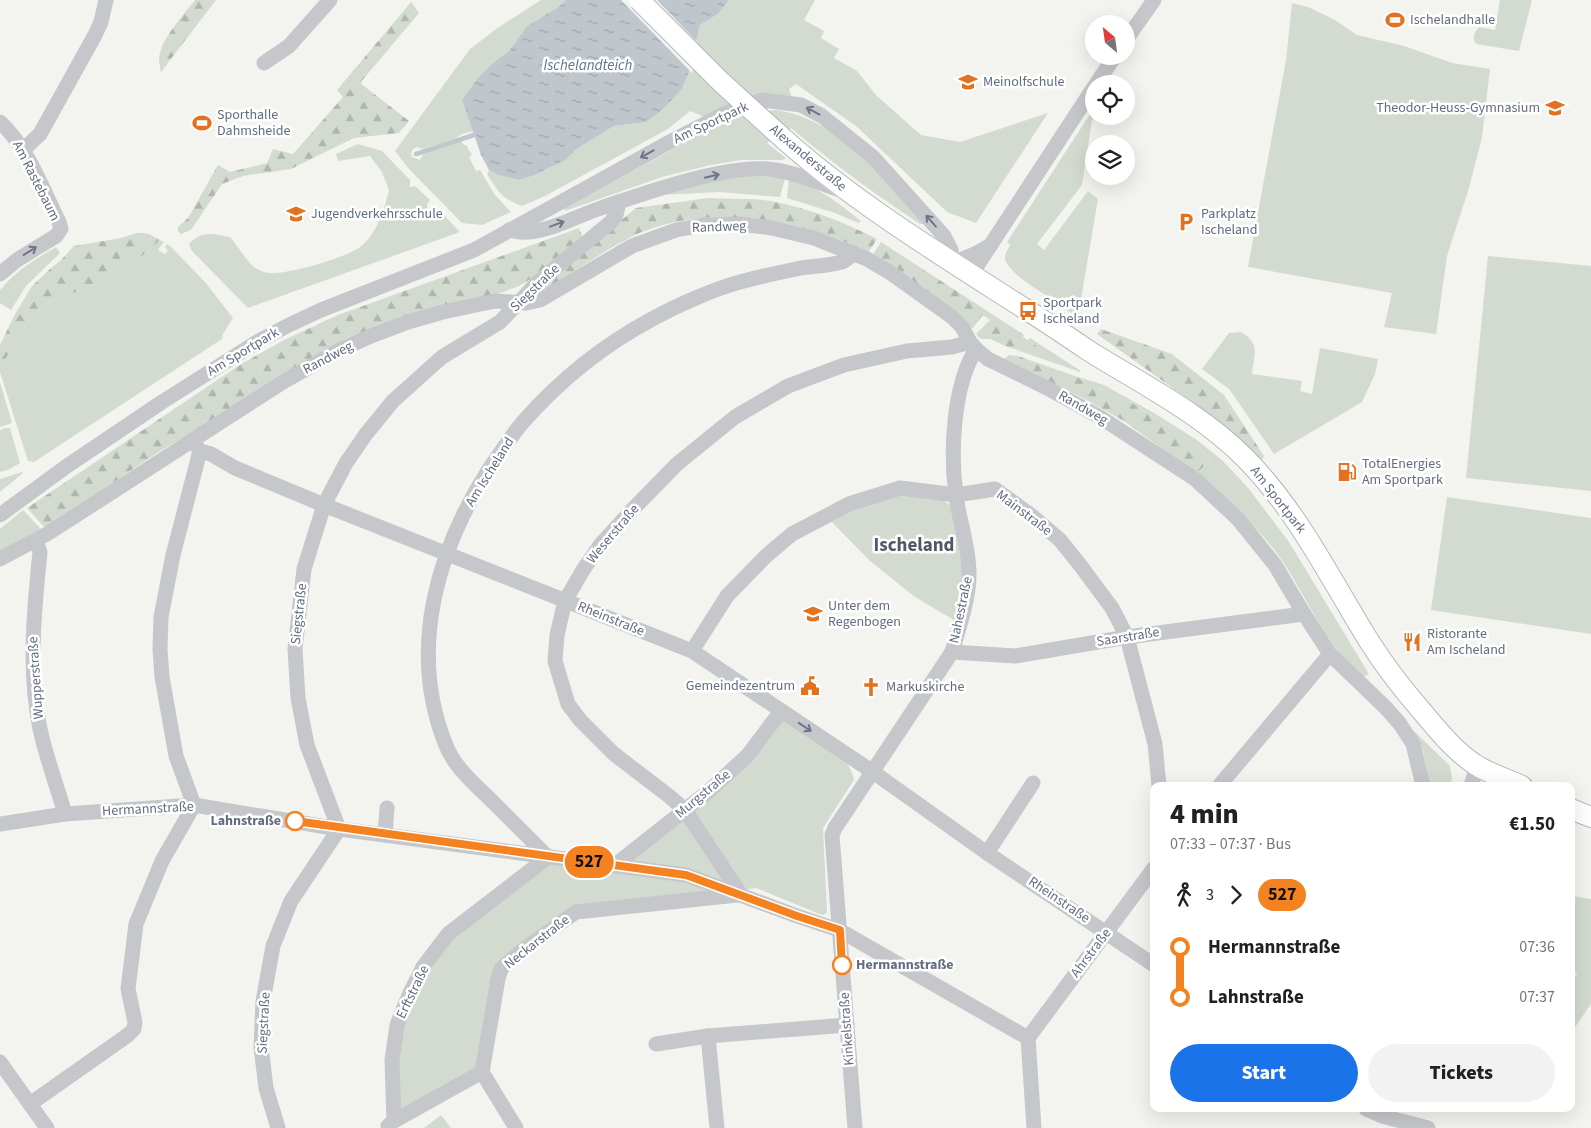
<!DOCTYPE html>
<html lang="en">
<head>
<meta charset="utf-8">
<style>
  :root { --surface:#fff; --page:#f2f2f2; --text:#202124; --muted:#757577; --accent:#1a73e8 }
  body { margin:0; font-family:"Source Sans 3",sans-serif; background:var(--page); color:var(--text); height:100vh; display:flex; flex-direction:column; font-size:19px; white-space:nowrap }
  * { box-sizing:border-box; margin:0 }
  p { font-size:16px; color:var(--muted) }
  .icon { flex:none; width:28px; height:28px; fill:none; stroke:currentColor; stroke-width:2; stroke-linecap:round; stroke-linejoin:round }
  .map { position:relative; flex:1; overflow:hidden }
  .details { position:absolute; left:1150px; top:782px; width:425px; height:330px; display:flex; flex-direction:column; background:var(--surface); border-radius:10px; box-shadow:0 5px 20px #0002 }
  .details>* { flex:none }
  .badge { padding:0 10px; border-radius:16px; font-size:18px; line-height:32px }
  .needle { width:32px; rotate:331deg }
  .buttons { position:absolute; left:1085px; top:15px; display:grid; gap:10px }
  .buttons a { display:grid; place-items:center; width:50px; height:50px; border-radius:50%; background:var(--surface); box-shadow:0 5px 20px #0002; font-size:25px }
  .map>.badge { position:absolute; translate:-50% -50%; box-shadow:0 0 0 2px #fff }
  .legs { display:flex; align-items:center; gap:8px; height:55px; padding:0 20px; font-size:16px }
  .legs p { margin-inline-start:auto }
  .summary { display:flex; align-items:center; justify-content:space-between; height:85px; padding:0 20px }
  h1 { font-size:28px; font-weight:800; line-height:38px }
  .primary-button { display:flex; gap:10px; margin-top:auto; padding:10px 20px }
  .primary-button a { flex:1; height:58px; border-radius:30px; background:var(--accent); color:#fff; font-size:20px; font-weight:800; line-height:58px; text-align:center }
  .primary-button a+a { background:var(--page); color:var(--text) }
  ul { padding:0 20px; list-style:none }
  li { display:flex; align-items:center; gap:18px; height:50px; font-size:19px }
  li i { display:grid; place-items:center; width:8px; height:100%; margin:0 6px; background:currentColor }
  li i::after { content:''; width:12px; height:12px; margin:-6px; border:4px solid; border-radius:50%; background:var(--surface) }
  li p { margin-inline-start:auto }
  li:first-child i { background:linear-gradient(#0000 50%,currentColor 0) }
  li:last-child i { background:linear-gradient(currentColor 50%,#0000 0) }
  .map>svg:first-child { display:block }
</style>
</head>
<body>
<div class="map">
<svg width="1591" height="1128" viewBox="0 0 1591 1128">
  <defs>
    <pattern id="forest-firs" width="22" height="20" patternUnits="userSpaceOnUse" patternTransform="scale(1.25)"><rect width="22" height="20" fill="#d3dbd0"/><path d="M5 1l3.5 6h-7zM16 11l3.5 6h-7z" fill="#afb6ae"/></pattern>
    <pattern id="water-ripples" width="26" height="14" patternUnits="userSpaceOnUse" patternTransform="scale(1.25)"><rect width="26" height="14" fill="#bfc7cd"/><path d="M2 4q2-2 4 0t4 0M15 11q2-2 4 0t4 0" fill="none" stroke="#9fa6ac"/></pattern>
  </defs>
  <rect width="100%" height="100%" fill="#f3f4ef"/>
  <g fill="#d3dbd0">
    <polygon points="541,0 566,0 557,8 527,26 509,51 492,64 477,79 462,100 473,131 462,134 453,140 422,149 417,147 413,149 411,153 412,157 420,160 424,153 461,141 464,145 466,145 472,155 469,157 476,171 480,170 495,195 511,212 482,225 462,223 408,168 395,151 470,49 496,29"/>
    <path d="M729 0H815L804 20 824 31 821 38 839 49 834 58 857 71 876 95 921 135 960 142 1048 113 976 223 947 212 856 126 796 84 789 89 793 100 707 118 690 111 668 129 545 196 522 206C501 198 499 193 487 174L489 170 498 175 519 180 532 176 566 160 575 150 614 126 647 122 663 109 689 72 700 25 718 14Z"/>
    <path d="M1500 0H1532L1519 51 1476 44C1472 37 1474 33 1479 27L1495 30Z"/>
    <polygon points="1292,3 1308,7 1335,20 1357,35 1404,46 1452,63 1490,69 1482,137 1469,188 1447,256 1436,334 1384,327 1392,293 1248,267 1286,60"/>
    <path d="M1094 108 1095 116 1092 120 1082 185 1037 244 1044 250 1088 191 1098 199 1078 317 1055 303 1057 300 1050 295 1049 297C1038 290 1004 270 1005 257 1005 253 1008 249 1010 245L1007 242Z"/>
    <path d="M776 110C840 119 883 178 924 224H920C875 194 832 163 791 128L767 143 786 158 783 160H741L711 165 662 177 565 211 564 208 713 128C734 118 753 112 776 110Z"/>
    <path d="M358 144 382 151 410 180V187L415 186 430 200 427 204 428 214 434 216 442 213 460 232 248 308 192 251 189 244C202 230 213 234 230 237 238 246 245 259 254 267 257 269 265 273 268 273 287 275 345 258 360 247 377 234 384 210 389 190L382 172 370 156 338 161 336 154Z"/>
    <path d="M755 176 785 178 780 197 720 192 660 195C691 186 723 178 755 176Z"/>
    <path d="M789 179C819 187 837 202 861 221L858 223 835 213 787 198Z"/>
    <polygon points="160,240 164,242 158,250 165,254 168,250 165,247 167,244 172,248 205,282 233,318 223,334 222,339 34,462 28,461 0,372 0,368 30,318 47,303 110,279 142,256"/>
    <path d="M56 247 60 253 26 286 11 310 0 303V290C16 271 35 259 56 247Z"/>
    <polygon points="1488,256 1591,266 1591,491 1466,478"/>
    <path d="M1241 332C1261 344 1254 354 1252 374L1302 381 1300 391 1312 394 1320 348 1378 359 1375 374 1362 402 1274 454 1229 389 1202 369 1229 333Z"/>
    <polygon points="1030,338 1081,371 1080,372 1008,347 1037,355 1040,349 1028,340"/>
    <path d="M1075 376 1104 385 1154 413 1197 440 1223 461 1249 489 1289 542 1369 674 1363 677C1323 644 1306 593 1276 552 1254 523 1224 499 1198 474L1210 459 1193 442 1130 402 1094 387Z"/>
    <polygon points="0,382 12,423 0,427"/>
    <polygon points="5,428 10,428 20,463 8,470 0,472 0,430"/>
    <polygon points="22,472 23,473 0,492 0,479"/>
    <polygon points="900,488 941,498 952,507 962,568 962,591 954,620 915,597 870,561 827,517"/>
    <polygon points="1447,497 1591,518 1591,634 1431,610"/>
    <polygon points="23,510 42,530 0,553 0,529"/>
    <path d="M781 711C805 727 848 749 854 780L823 828 827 912 825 914 822 915 756 888 582 911 504 966 482 1072 394 1121 397 1025 448 934 548 857 615 866 709 791Z"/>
    <polygon points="1414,731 1450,766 1452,778 1450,786 1430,786 1423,751 1413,732"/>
    <polygon points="1571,896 1591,899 1591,1004 1571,1033 1571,974 1576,976 1577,973 1572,972 1571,974"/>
    <polygon points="441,1115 451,1128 424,1128"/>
  </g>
  <g fill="url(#forest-firs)">
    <path d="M195 0H216L161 72C161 69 159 64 159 61 159 40 183 16 195 0Z"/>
    <polygon points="411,2 419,13 360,83 409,121 399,133 354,138 291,169 243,176 222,184 191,230 181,234 178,231 178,227 188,218 218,165 230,172 267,163 273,149 293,154 343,97 337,90"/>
    <path d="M708 198C729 199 751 198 771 201 808 208 844 222 877 239L868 253C799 216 700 202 629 238 602 252 577 270 551 286L546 288 543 287 544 284 636 208Z"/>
    <polygon points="579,228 583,238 537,275 519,286 492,296 427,310 200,428 160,451 45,528 27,508 241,364 286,339 338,315"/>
    <polygon points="137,233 149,234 160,240 142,256 110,279 47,303 30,318 0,368 0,345 15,314 32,286 51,268 60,261 74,246 121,238"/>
    <polygon points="881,242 1024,335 1023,337 1041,349 1037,355 1008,347 990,339 981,339 976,334 990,320 983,315 972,329 961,318 872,256"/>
    <polygon points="1101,329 1172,354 1224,395 1264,456 1262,461 1209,414 1097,334"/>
    <polygon points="1009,355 1018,356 1075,376 1094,387 1130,402 1193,442 1210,459 1197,474 1124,421 1081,397 1004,359"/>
  </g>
  <polygon fill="url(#water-ripples)" points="566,0 729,0 718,14 700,25 689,72 681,90 663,109 647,122 614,126 575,150 566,160 532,176 519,180 498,175 489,170 481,155 462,100 477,79 492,64 509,51 527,26 557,8"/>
  <polygon fill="#f3f4ef" points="621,0 657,0 698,43 692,73"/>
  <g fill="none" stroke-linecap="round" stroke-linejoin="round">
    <polyline stroke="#bfc7cd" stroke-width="4.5" points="416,154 474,135"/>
    <g stroke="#b5b8bc" stroke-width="22">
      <g id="major">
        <path d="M785 140C857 204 941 255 1022 307 1045 321 1067 336 1089 351 1142 384 1202 414 1246 459 1298 512 1330 578 1369 641 1384 665 1401 687 1420 709 1437 729 1454 751 1476 765 1490 774 1507 779 1522 786"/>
        <polyline points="1571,809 1591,817"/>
      </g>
    </g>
    <g stroke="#c5c7cb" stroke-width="15">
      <polyline points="1126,40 1154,0"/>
      <polyline points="264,63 289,46 330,0"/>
      <polyline points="1096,84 1115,56"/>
      <path d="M0 122C28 148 42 188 59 222L61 229 56 236 17 260 0 274"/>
      <polyline points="23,150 40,134 95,35 101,22 106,0"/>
      <path d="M509 230C515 231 522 233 528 232 550 231 580 215 601 208 645 193 721 166 767 169 792 171 817 182 840 190"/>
      <polyline points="971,275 1094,87"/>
      <polyline points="200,451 211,454 235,468 324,505 692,651 873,772 987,853 1154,965"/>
      <polyline points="0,515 67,466 162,402 257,342 289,325 321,310 474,250 666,144 724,114 762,100 801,105 822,116 873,157 944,236 951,250 953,263 975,254 991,245"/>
      <path d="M36 541 40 552C34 611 28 670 40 729 46 757 57 786 65 814"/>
      <polyline points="0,559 47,534 283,382 340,350 371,336 408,322 443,312 495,301 526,303 540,300 632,246 676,230 703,225 739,224 772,228 814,238 867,259 889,272 952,317 962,327 970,342 976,349 988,359 1047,388 1100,417 1195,479 1238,519 1275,565 1304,614 1330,654 1387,709 1400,724 1413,744 1423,786"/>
      <polyline points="692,651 727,596 766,556 792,534 849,504 900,488 956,495 995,489 1032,516 1060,540 1080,565 1112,608 1127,637 1155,744 1159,786"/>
      <polyline points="952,652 1015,656 1127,637 1304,614"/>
      <polyline points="1219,786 1330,654"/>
      <polyline points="1471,786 1477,766"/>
      <polyline points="0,824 65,814 194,805 339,829 686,875 797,916 839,930 1028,1038"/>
      <polyline points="385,835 387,808"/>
      <polyline points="987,853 1033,783"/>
      <polyline points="614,866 709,791 748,755 781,711"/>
      <polyline points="741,895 685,810 669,796 614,754 580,720 568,704 555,661 557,635 565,601 583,570 601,544 634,508 677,464 735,417 788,386 844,365 907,351 952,347 970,342"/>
      <polyline points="708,1036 717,1128"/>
      <polyline points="1028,1038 1154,868"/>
      <polyline points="1028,1038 1034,1128"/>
      <polyline points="656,1044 708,1036 847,1025"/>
      <polyline points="0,1062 47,1128"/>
      <polyline points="30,1104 128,1035 134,1029 135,1022 128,989 136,924 162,861 194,805 176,756 162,677 160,649 161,617 173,555 200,451 195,444"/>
      <polyline points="1366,1109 1382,1116 1428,1128"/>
      <path d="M394 1121 392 1060 397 1025 409 995 423 967 448 934 548 857C530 839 512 821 495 804 476 785 454 768 445 743 408 649 437 551 489 469 500 454 510 437 523 422 559 381 605 344 654 318 678 305 714 289 740 282 758 277 777 273 796 269 808 266 834 266 844 261 847 259 851 256 854 253"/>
      <polyline points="388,1126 394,1121 482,1072"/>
      <polyline points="278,1128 266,1088 261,1047 263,1001 273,946 291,901 339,829 307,745 298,698 295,649 304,569 324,505 346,463 366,434 393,401 442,357 500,322 537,283 611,222 616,215 619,202"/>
      <polyline points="516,1128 482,1072 498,979 501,969 504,966 524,949 576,912 737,895"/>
      <path d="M855 1128 832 835 835 828 952 652C959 627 969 600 969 574 969 546 959 521 956 495 950 452 953 386 976 349"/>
    </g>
    <use href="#major" stroke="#fff" stroke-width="20"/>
    <g stroke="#b5b8bc" stroke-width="22" stroke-linecap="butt">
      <polyline id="major-bridge" points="639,0 721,82 785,140"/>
    </g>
    <use href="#major-bridge" stroke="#fff" stroke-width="20"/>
  </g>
  <defs><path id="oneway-shaft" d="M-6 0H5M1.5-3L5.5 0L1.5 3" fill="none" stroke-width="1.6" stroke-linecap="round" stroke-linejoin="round" transform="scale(1.25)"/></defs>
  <g stroke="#6c7688">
    <use href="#oneway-shaft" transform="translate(813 111) rotate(-152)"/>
    <use href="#oneway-shaft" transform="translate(647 154) rotate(151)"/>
    <use href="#oneway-shaft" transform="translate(712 176) rotate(-13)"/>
    <use href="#oneway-shaft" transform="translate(931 221) rotate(-131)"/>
    <use href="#oneway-shaft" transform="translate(557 224) rotate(-20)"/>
    <use href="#oneway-shaft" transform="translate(30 251) rotate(-32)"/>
    <use href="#oneway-shaft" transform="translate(805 727) rotate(34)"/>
  </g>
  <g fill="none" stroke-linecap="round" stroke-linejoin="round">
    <g stroke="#fff" stroke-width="11">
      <polyline id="line-1" points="295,821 686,875 797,916 840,930 842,965"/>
    </g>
    <use href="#line-1" stroke="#f58220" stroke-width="8"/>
  </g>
  <defs>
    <g id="stadium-bare" transform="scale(1.5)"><path d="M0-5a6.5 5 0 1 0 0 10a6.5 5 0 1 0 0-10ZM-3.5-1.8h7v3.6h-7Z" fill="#e27220" stroke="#fff" stroke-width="2.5" paint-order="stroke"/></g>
    <g id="school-bare" transform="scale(1.5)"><path d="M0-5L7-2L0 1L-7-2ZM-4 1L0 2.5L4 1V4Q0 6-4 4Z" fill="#e27220" stroke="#fff" stroke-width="2.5" paint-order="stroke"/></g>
    <g id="parking-bare" transform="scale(1.5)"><path d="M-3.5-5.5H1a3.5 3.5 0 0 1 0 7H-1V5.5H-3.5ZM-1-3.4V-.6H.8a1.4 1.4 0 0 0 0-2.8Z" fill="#e27220" stroke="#fff" stroke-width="2.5" paint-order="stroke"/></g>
    <g id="bus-bare" transform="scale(1.5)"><path d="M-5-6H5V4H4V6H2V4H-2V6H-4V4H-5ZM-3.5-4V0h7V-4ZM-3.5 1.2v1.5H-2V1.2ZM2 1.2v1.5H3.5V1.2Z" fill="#e27220" stroke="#fff" stroke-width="2.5" paint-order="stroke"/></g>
    <g id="fuel-bare" transform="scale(1.5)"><path d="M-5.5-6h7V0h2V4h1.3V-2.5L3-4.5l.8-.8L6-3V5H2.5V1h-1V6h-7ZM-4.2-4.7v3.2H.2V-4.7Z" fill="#e27220" stroke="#fff" stroke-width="2.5" paint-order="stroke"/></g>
    <g id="restaurant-bare" transform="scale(1.5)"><path d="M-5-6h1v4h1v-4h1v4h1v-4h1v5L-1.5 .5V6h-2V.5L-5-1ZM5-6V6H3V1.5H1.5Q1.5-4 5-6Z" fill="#e27220" stroke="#fff" stroke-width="2.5" paint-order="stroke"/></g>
    <g id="civic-bare" transform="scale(1.5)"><path d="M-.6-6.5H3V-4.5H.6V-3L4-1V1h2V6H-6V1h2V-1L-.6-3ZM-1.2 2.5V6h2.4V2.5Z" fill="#e27220" stroke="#fff" stroke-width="2.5" paint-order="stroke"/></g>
    <g id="church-bare" transform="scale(1.5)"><path d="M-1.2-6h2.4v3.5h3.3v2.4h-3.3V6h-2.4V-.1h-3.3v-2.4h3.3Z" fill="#e27220" stroke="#fff" stroke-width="2.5" paint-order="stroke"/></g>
  </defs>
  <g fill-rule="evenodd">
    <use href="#stadium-bare" x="1395" y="20"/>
    <use href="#school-bare" x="968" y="82"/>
    <use href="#school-bare" x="1555" y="108"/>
    <use href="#stadium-bare" x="202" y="123"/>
    <use href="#school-bare" x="296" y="214"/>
    <use href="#parking-bare" x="1186" y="222"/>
    <use href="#bus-bare" x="1028" y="311"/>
    <use href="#fuel-bare" x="1347" y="472"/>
    <use href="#school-bare" x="813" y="614"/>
    <use href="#restaurant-bare" x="1412" y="642"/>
    <use href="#civic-bare" x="810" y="686"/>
    <use href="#church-bare" x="871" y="687"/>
  </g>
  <g fill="#fff" stroke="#f58220" stroke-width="2.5">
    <circle cx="295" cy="821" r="9"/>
    <circle cx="842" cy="965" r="9"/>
  </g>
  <g text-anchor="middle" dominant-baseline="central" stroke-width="5" stroke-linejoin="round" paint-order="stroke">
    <g font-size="14" fill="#626d80" stroke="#fff" text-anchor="start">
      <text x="1410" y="20">Ischelandhalle</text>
      <text x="983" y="82">Meinolfschule</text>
      <text x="1540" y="108" text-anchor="end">Theodor-Heuss-Gymnasium</text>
      <text x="217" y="115">Sporthalle<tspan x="217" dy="16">Dahmsheide</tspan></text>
      <text x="311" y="214">Jugendverkehrsschule</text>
      <text x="1201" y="214">Parkplatz<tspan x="1201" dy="16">Ischeland</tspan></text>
      <text x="1043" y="303">Sportpark<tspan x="1043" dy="16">Ischeland</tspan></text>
      <text x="1362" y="464">TotalEnergies<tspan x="1362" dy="16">Am Sportpark</tspan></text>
      <text x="828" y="606">Unter dem<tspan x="828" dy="16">Regenbogen</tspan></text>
      <text x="1427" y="634">Ristorante<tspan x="1427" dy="16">Am Ischeland</tspan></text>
      <text x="795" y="686" text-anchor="end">Gemeindezentrum</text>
      <text x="886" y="687">Markuskirche</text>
    </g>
    <g font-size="14" fill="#626d80" stroke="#fff">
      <text transform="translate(711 123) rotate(-25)">Am Sportpark</text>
      <text transform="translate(808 158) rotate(40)">Alexanderstraße</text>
      <text transform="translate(36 181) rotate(63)">Am Rastebaum</text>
      <text transform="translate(719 227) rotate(-2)">Randweg</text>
      <text transform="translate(535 288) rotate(-44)">Siegstraße</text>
      <text transform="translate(243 352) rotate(-31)">Am Sportpark</text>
      <text transform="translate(328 358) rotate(-28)">Randweg</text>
      <text transform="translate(1083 408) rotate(30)">Randweg</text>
      <text transform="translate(490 472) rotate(-58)">Am Ischeland</text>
      <text transform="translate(1278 500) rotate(52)">Am Sportpark</text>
      <text transform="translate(1024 513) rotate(37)">Mainstraße</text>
      <text transform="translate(613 534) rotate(-50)">Weserstraße</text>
      <text transform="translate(961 610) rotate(-78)">Nahestraße</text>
      <text transform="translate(299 614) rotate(-84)">Siegstraße</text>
      <text transform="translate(611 619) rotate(22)">Rheinstraße</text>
      <text transform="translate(1128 637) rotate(-9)">Saarstraße</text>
      <text transform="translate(36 678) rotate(-94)">Wupperstraße</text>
      <text transform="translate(703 794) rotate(-40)">Murgstraße</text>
      <text transform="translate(148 809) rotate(-3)">Hermannstraße</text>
      <text transform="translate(1059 900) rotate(34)">Rheinstraße</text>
      <text transform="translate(537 942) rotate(-38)">Neckarstraße</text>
      <text transform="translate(1091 953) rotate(-53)">Ahrstraße</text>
      <text transform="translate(413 992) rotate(-64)">Erftstraße</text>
      <text transform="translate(264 1023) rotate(-87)">Siegstraße</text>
      <text transform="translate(847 1029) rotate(-94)">Kinkelstraße</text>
    </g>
    <g font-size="14" font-weight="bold" fill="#626d80" stroke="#fff" text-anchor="end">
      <text x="281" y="821">Lahnstraße</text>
      <text x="856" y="965" text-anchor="start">Hermannstraße</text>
    </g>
    <g font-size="15" font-style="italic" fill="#637585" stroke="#fff">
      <text x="588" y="65">Ischelandteich</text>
    </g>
    <g font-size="19" font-weight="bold" fill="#505866" stroke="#fff">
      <text x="914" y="545">Ischeland</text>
    </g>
  </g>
</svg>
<div class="buttons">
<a><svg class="needle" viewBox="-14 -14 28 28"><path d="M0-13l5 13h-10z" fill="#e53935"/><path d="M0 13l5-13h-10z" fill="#757577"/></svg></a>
<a><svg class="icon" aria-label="locate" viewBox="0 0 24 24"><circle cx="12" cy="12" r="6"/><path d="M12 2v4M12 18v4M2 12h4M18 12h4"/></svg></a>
<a><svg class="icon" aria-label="layers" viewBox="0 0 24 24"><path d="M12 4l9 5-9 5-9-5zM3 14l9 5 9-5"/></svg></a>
</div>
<b class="badge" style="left:589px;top:862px;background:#f58220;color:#111">527</b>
<section class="details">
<div class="summary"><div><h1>4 min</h1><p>07:33 – 07:37 · Bus</p></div><b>€1.50</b></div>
<div class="legs"><svg class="icon" aria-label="walk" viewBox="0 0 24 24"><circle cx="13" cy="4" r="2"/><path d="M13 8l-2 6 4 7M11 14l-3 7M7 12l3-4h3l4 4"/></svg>3<svg class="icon" aria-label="forward" viewBox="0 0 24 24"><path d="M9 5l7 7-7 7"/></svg><b class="badge" style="background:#f58220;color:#111">527</b></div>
<ul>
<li><i style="color:#f58220"></i><b>Hermannstraße</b><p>07:36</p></li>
<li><i style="color:#f58220"></i><b>Lahnstraße</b><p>07:37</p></li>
</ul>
<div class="primary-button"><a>Start</a><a>Tickets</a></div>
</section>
</div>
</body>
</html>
